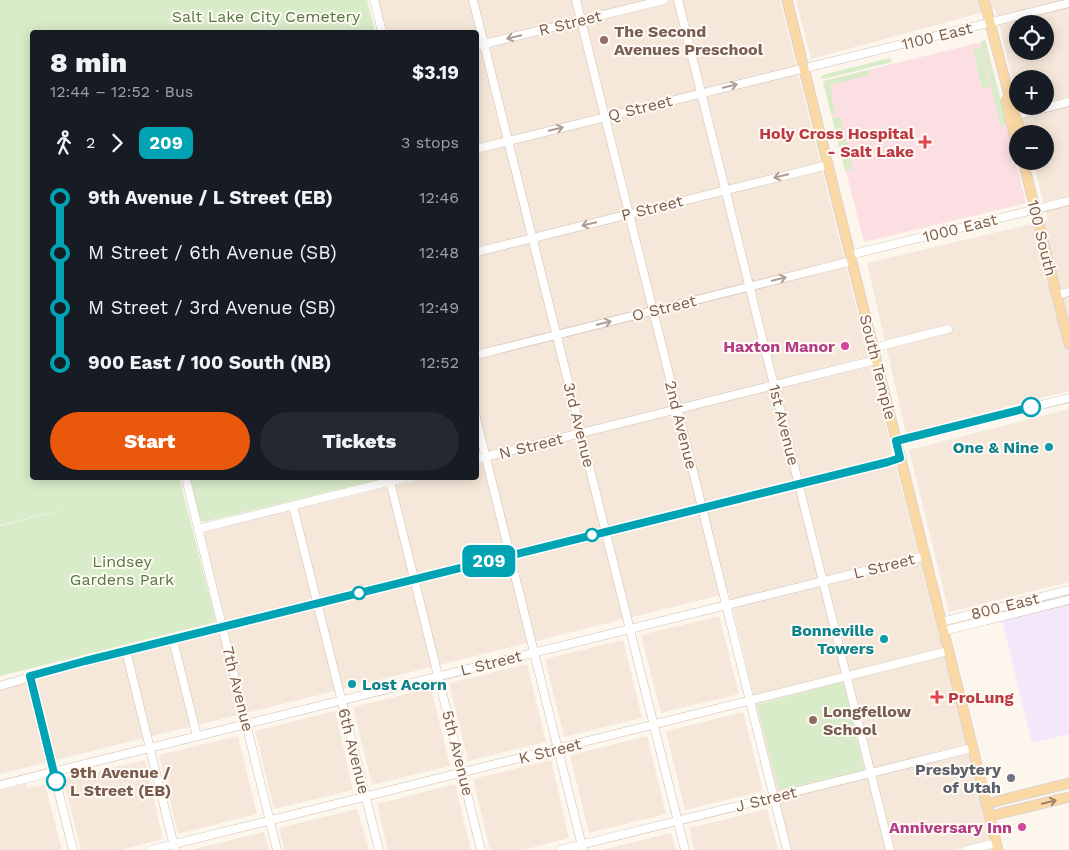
<!DOCTYPE html>
<html lang="en">
<head>
<meta charset="utf-8">
<style>
  :root { --surface:#171b24; --page:#242831; --text:#f1f3f6; --muted:#9ea1a6; --accent:#ea580c }
  body { margin:0; font-family:"Work Sans",sans-serif; background:var(--page); color:var(--text); height:100vh; display:flex; flex-direction:column; font-size:19px; white-space:nowrap }
  * { box-sizing:border-box; margin:0 }
  p { font-size:16px; color:var(--muted) }
  .icon { flex:none; width:28px; height:28px; fill:none; stroke:currentColor; stroke-width:2; stroke-linecap:round; stroke-linejoin:round }
  .map { position:relative; flex:1; overflow:hidden }
  .details { position:absolute; left:30px; top:30px; width:449px; height:450px; display:flex; flex-direction:column; background:var(--surface); border-radius:5px; box-shadow:0 2px 12px #0003 }
  .details>* { flex:none }
  .badge { padding:0 10px; border-radius:8px; font-size:18px; line-height:32px }
  .tools { position:absolute; left:1009px; top:15px; display:grid; gap:10px }
  .tools a { display:grid; place-items:center; width:45px; height:45px; border-radius:50%; background:var(--surface); box-shadow:0 2px 12px #0003; font-size:25px }
  .map>.badge { position:absolute; translate:-50% -50%; box-shadow:0 0 0 2px #fff }
  .legs { display:flex; align-items:center; gap:8px; height:55px; padding:0 20px; font-size:16px }
  .legs p { margin-inline-start:auto }
  .overview { display:flex; align-items:center; justify-content:space-between; height:85px; padding:0 20px }
  h1 { font-size:28px; font-weight:800; line-height:38px }
  .cta { display:flex; gap:10px; margin-top:auto; padding:10px 20px }
  .cta a { flex:1; height:58px; border-radius:30px; background:var(--accent); color:#fff; font-size:20px; font-weight:800; line-height:58px; text-align:center }
  .cta a+a { background:var(--page); color:var(--text) }
  ul { padding:0 20px; list-style:none }
  li { display:flex; align-items:center; gap:18px; height:55px; font-size:19px }
  li i { display:grid; place-items:center; width:8px; height:100%; margin:0 6px; background:currentColor }
  li i::after { content:''; width:12px; height:12px; margin:-6px; border:4px solid; border-radius:50%; background:var(--surface) }
  li p { margin-inline-start:auto }
  li:first-child i { background:linear-gradient(#0000 50%,currentColor 0) }
  li:last-child i { background:linear-gradient(currentColor 50%,#0000 0) }
  .map>svg:first-child { display:block }
</style>
</head>
<body>
<div class="map">
<svg width="1069" height="850" viewBox="0 0 1069 850">
  <rect width="100%" height="100%" fill="#fdf6ec"/>
  <g fill="#f5e8da" fill-rule="evenodd">
    <polygon points="377,0 780,0 892,451 891,455 226,621 204,535 205,532 426,478 476,478 476,465 491,461 476,401 476,32 385,32"/>
    <path d="M796 0H1069V391L906 433 867 263 1048 220 1033 161H1045V134H1027L1020 106H1045V79H1018L1017 97 995 9 811 59ZM1018 24H1045V51H1018Z"/>
    <polygon points="1069,409 1069,582 949,612 909,450"/>
    <polygon points="894,459 991,841 954,850 791,850 729,593 0,774 0,681 207,632"/>
    <polygon points="719,616 739,694 661,713 641,635"/>
    <polygon points="623,640 642,718 564,737 545,659"/>
    <polygon points="527,664 546,742 468,761 449,683"/>
    <polygon points="431,688 450,766 372,785 353,707"/>
    <polygon points="335,711 353,790 274,809 255,731"/>
    <polygon points="743,712 763,791 685,810 666,731"/>
    <polygon points="238,736 257,814 178,834 159,755"/>
    <polygon points="647,736 666,814 589,833 570,755"/>
    <polygon points="145,760 163,839 120,850 81,850 63,779"/>
    <polygon points="551,760 569,838 523,850 490,850 473,779"/>
    <polygon points="25,784 28,788 45,785 62,850 0,850 0,790"/>
    <polygon points="455,784 471,850 388,850 377,804"/>
    <polygon points="357,809 369,850 284,850 279,828"/>
    <polygon points="767,809 778,850 694,850 689,828"/>
    <polygon points="264,832 269,850 190,850 263,832"/>
    <polygon points="671,833 676,850 601,850 670,833"/>
  </g>
  <polygon fill="#f3e8fa" points="1069,604 1069,734 1032,743 1002,621"/>
  <polygon fill="#fbdfe3" points="986,41 1026,203 864,242 823,81"/>
  <g fill="#d8ecc9">
    <polygon points="0,0 367,0 375,32 32,32 32,478 184,478 180,481 216,622 0,676 0,526 74,507 0,525"/>
    <polygon points="985,40 1007,124 1001,126 980,42"/>
    <polygon points="980,48 990,87 982,88 973,50"/>
    <polygon points="890,58 892,62 824,79 821,78 822,75"/>
    <polygon points="868,70 869,75 830,85 835,113 831,114 823,82 824,81"/>
    <polygon points="840,116 853,169 845,171 832,118"/>
    <polygon points="189,478 385,478 204,522 200,520"/>
    <polygon points="842,682 847,697 864,770 779,790 757,705"/>
  </g>
  <g fill="none" stroke-linecap="round" stroke-linejoin="round">
    <g stroke="#d1beb0" stroke-width="9">
      <g id="minor">
        <polyline points="374,0 382,32"/>
        <polyline points="473,0 685,850"/>
        <polyline points="576,0 787,850"/>
        <polyline points="678,0 890,850"/>
        <polyline points="476,46 664,0"/>
        <polyline points="1017,115 1069,102"/>
        <polyline points="476,149 1069,3"/>
        <polyline points="476,252 828,165"/>
        <polyline points="850,255 1069,201"/>
        <polyline points="1057,295 1069,292"/>
        <polyline points="873,348 948,329"/>
        <polyline points="476,355 852,261"/>
        <polyline points="476,418 583,850"/>
        <polyline points="896,441 1069,398"/>
        <polyline points="476,459 876,360"/>
        <polyline points="390,481 481,850"/>
        <polyline points="187,483 277,850"/>
        <polyline points="293,506 379,850"/>
        <polyline points="198,529 404,478"/>
        <polyline points="941,622 1069,590"/>
        <polyline points="943,631 1069,600"/>
        <polyline points="173,640 197,736"/>
        <polyline points="126,651 175,850"/>
        <polyline points="30,676 73,850"/>
        <polyline points="0,686 85,661 900,458"/>
        <polyline points="0,785 925,556"/>
        <polyline points="151,850 948,651"/>
        <polyline points="560,850 972,748"/>
        <polyline points="968,850 996,843"/>
      </g>
    </g>
    <g stroke="#dad1cd" stroke-width="11">
      <g id="major">
        <polyline points="787,0 998,850"/>
        <polyline points="984,0 1009,95 1013,100 1021,134"/>
        <polyline points="1009,95 1006,102 1018,149"/>
        <polyline points="1023,161 1069,344"/>
        <polyline points="986,804 1069,783"/>
        <polyline points="990,816 1069,797"/>
      </g>
    </g>
    <use href="#minor" stroke="#fff" stroke-width="8"/>
    <use href="#major" stroke="#fbd9a5" stroke-width="9"/>
  </g>
  <defs><path id="oneway-shaft" d="M-6 0H5M1.5-3L5.5 0L1.5 3" fill="none" stroke-width="1.6" stroke-linecap="round" stroke-linejoin="round" transform="scale(1.25)"/></defs>
  <g stroke="#af9d94">
    <use href="#oneway-shaft" transform="translate(514 37) rotate(166)"/>
    <use href="#oneway-shaft" transform="translate(730 86) rotate(-14)"/>
    <use href="#oneway-shaft" transform="translate(556 129) rotate(-14)"/>
    <use href="#oneway-shaft" transform="translate(781 176) rotate(166)"/>
    <use href="#oneway-shaft" transform="translate(589 224) rotate(166)"/>
    <use href="#oneway-shaft" transform="translate(779 279) rotate(-14)"/>
    <use href="#oneway-shaft" transform="translate(604 323) rotate(-14)"/>
  </g>
  <use stroke="#a18267" href="#oneway-shaft" transform="translate(1049 802) rotate(-14)"/>
  <g fill="none" stroke-linecap="round" stroke-linejoin="round">
    <g stroke="#fff" stroke-width="11">
      <polyline id="line-1" points="56,781 30,676 85,661 888,462 900,458 896,441 1031,407"/>
    </g>
    <use href="#line-1" stroke="#00a3b4" stroke-width="8"/>
  </g>
  <g fill="#8d6e63" stroke="#fffaf3" stroke-width="2">
    <circle cx="604" cy="40" r="5"/>
    <circle cx="813" cy="720" r="5"/>
  </g>
  <g fill="#e0444e" stroke="#fffaf3" stroke-width="2">
    <path d="M922.5 134.5h5v5h5v5h-5v5h-5v-5h-5v-5h5z"/>
    <path d="M934.5 689.5h5v5h5v5h-5v5h-5v-5h-5v-5h5z"/>
  </g>
  <g fill="#d1479c" stroke="#fffaf3" stroke-width="2">
    <circle cx="845" cy="346" r="5"/>
    <circle cx="1022" cy="827" r="5"/>
  </g>
  <g fill="#fff" stroke="#00a3b4" stroke-width="2.5">
    <circle cx="1031" cy="407" r="9"/>
    <circle cx="592" cy="535" r="6"/>
    <circle cx="359" cy="593" r="6"/>
    <circle cx="56" cy="781" r="9"/>
  </g>
  <g fill="#0f9aa8" stroke="#fffaf3" stroke-width="2">
    <circle cx="1049" cy="447" r="5"/>
    <circle cx="884" cy="639" r="5"/>
    <circle cx="352" cy="684" r="5"/>
  </g>
  <circle fill="#6b7280" stroke="#fffaf3" stroke-width="2" cx="1011" cy="778" r="5"/>
  <g text-anchor="middle" dominant-baseline="central" stroke-width="4" stroke-linejoin="round" paint-order="stroke">
    <g font-size="16" fill="#537a41" stroke="#fffaf3">
      <text x="266" y="16">Salt Lake City Cemetery</text>
      <text x="122" y="561">Lindsey<tspan x="122" dy="18">Gardens Park</tspan></text>
    </g>
    <g font-size="16" fill="#7a5c4d" stroke="#fffaf3">
      <text transform="translate(570 23) rotate(-14)">R Street</text>
      <text transform="translate(937 36) rotate(-14)">1100 East</text>
      <text transform="translate(640 108) rotate(-14)">Q Street</text>
      <text transform="translate(652 208) rotate(-14)">P Street</text>
      <text transform="translate(960 228) rotate(-14)">1000 East</text>
      <text transform="translate(1042 238) rotate(76)">100 South</text>
      <text transform="translate(664 308) rotate(-14)">O Street</text>
      <text transform="translate(878 367) rotate(76)">South Temple</text>
      <text transform="translate(579 425) rotate(76)">3rd Avenue</text>
      <text transform="translate(681 425) rotate(76)">2nd Avenue</text>
      <text transform="translate(784 425) rotate(76)">1st Avenue</text>
      <text transform="translate(531 446) rotate(-14)">N Street</text>
      <text transform="translate(884 566) rotate(-14)">L Street</text>
      <text transform="translate(1005 606) rotate(-14)">800 East</text>
      <text transform="translate(491 663) rotate(-14)">L Street</text>
      <text transform="translate(238 689) rotate(76)">7th Avenue</text>
      <text transform="translate(354 751) rotate(76)">6th Avenue</text>
      <text transform="translate(550 751) rotate(-14)">K Street</text>
      <text transform="translate(458 753) rotate(76)">5th Avenue</text>
      <text transform="translate(766 799) rotate(-14)">J Street</text>
    </g>
    <g font-size="16" font-weight="bold" fill="#785e54" stroke="#fffaf3" text-anchor="start">
      <text x="614" y="31">The Second<tspan x="614" dy="18">Avenues Preschool</tspan></text>
      <text x="823" y="711">Longfellow<tspan x="823" dy="18">School</tspan></text>
    </g>
    <g font-size="16" font-weight="bold" fill="#be3a42" stroke="#fffaf3" text-anchor="end">
      <text x="914" y="133">Holy Cross Hospital<tspan x="914" dy="18">- Salt Lake</tspan></text>
      <text x="948" y="697" text-anchor="start">ProLung</text>
    </g>
    <g font-size="16" font-weight="bold" fill="#b23c85" stroke="#fffaf3" text-anchor="end">
      <text x="835" y="346">Haxton Manor</text>
      <text x="1012" y="827">Anniversary Inn</text>
    </g>
    <g font-size="16" font-weight="bold" fill="#0d838f" stroke="#fffaf3" text-anchor="end">
      <text x="1039" y="447">One &amp; Nine</text>
      <text x="874" y="630">Bonneville<tspan x="874" dy="18">Towers</tspan></text>
      <text x="362" y="684" text-anchor="start">Lost Acorn</text>
    </g>
    <g font-size="16" font-weight="bold" fill="#5b616d" stroke="#fffaf3" text-anchor="end">
      <text x="1001" y="769">Presbytery<tspan x="1001" dy="18">of Utah</tspan></text>
    </g>
    <g font-size="16" font-weight="bold" fill="#7a5c4d" stroke="#fffaf3" text-anchor="start">
      <text x="70" y="772">9th Avenue /<tspan x="70" dy="18">L Street (EB)</tspan></text>
    </g>
  </g>
</svg>
<div class="tools">
<a><svg class="icon" aria-label="locate" viewBox="0 0 24 24"><circle cx="12" cy="12" r="6"/><path d="M12 2v4M12 18v4M2 12h4M18 12h4"/></svg></a>
<a>+</a>
<a>−</a>
</div>
<b class="badge" style="left:489px;top:561px;background:#00a3b4;color:#fff">209</b>
<section class="details">
<div class="overview"><div><h1>8 min</h1><p>12:44 – 12:52 · Bus</p></div><b>$3.19</b></div>
<div class="legs"><svg class="icon" aria-label="walk" viewBox="0 0 24 24"><circle cx="13" cy="4" r="2"/><path d="M13 8l-2 6 4 7M11 14l-3 7M7 12l3-4h3l4 4"/></svg>2<svg class="icon" aria-label="forward" viewBox="0 0 24 24"><path d="M9 5l7 7-7 7"/></svg><b class="badge" style="background:#00a3b4;color:#fff">209</b><p>3 stops</p></div>
<ul>
<li><i style="color:#00a3b4"></i><b>9th Avenue / L Street (EB)</b><p>12:46</p></li>
<li><i style="color:#00a3b4"></i><span>M Street / 6th Avenue (SB)</span><p>12:48</p></li>
<li><i style="color:#00a3b4"></i><span>M Street / 3rd Avenue (SB)</span><p>12:49</p></li>
<li><i style="color:#00a3b4"></i><b>900 East / 100 South (NB)</b><p>12:52</p></li>
</ul>
<div class="cta"><a>Start</a><a>Tickets</a></div>
</section>
</div>
</body>
</html>
